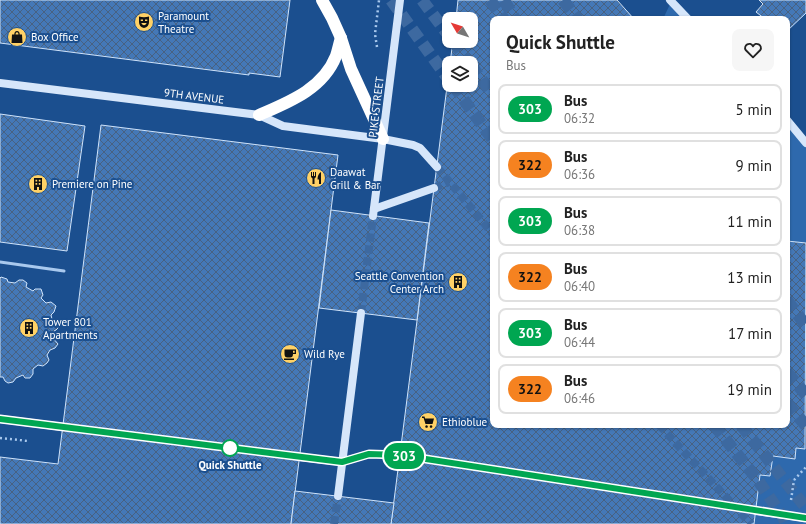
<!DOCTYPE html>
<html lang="en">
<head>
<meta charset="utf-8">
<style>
  :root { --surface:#fff; --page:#f6f6f6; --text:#222; --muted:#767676; --line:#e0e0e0 }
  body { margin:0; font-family:"PT Sans",sans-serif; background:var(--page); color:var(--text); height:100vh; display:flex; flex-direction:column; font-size:15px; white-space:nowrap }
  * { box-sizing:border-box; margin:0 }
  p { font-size:13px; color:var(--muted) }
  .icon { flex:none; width:22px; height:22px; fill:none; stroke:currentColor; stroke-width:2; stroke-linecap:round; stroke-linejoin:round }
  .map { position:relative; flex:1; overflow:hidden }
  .drawer { position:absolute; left:490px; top:16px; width:300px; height:412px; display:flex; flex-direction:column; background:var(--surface); border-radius:8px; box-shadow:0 1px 3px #0004 }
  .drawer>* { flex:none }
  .badge { padding:0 8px; border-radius:13px; font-size:14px; line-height:26px }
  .needle { width:26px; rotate:309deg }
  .controls { position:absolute; left:442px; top:12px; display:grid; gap:8px }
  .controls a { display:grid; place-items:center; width:36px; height:36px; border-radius:8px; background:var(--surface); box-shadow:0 1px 3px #0004; font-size:20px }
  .map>.badge { position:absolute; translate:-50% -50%; box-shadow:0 0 0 2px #fff }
  .round { display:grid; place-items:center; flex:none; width:42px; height:42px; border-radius:8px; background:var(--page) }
  .summary { display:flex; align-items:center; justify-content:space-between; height:68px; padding:0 16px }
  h1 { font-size:19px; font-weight:700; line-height:30px }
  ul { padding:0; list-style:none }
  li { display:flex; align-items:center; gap:12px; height:50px; margin:0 8px 6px; padding:0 8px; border:2px solid var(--line); border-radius:8px }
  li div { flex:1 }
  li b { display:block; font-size:15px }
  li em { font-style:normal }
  li .badge { min-width:44px; font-weight:700; text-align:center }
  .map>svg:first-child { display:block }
</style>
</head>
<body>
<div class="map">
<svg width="806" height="524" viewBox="0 0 806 524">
  <defs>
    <pattern id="building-cross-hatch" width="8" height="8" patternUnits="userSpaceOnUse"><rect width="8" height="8" fill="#4478b7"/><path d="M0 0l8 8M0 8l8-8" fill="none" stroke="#486282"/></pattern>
  </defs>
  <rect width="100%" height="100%" fill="#1b4f8f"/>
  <g fill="#2e69ad">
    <polygon points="672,0 690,19 663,19"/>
    <polygon points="787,121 806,140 806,243 787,241"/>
    <polygon points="806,444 806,524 754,524 760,475 770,476 773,456 794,459 796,448 805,449"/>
  </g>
  <g fill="url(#building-cross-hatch)" stroke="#cfe3fa">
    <polygon points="0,0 290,0 280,77 249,73 249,75 0,43"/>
    <polygon points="458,0 617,0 634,19 493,19 493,425 787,425 787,241 806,243 805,449 796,448 795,459 773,456 770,476 760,475 754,524 391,524 449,71 449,85 471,85 471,63 450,63 453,41 471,41 471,19 456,19"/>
    <polygon points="759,0 806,0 806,13 787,31 787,19 765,19 756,12 763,4"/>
    <polygon points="0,114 85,126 67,251 0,242"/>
    <polygon points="101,125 338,155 291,524 0,524 0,457 58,464"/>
    <polygon points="331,210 429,223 417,320 319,308"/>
    <polygon points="1,277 7,279 8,282 15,283 19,280 23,280 27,283 26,287 33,291 35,289 41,289 43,295 41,298 46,303 51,302 56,306 54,312 51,315 52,319 58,322 59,327 56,330 54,331 53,338 58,344 55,348 50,350 47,355 49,360 47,363 43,366 38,365 33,369 33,374 30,378 25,378 23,375 16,378 13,382 8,383 5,381 3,377 0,377 0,278"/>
    <polygon points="295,491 394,503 391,524 291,524"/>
  </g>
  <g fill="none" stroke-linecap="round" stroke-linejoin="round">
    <g stroke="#3d69a0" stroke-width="8" stroke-dasharray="8 4" stroke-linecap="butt">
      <polyline points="437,167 493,234"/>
      <polyline points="434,188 449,182"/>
      <polyline points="361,313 373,216"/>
      <polyline points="659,425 751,524"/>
      <polyline points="63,427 300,457"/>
      <polyline points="400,455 756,511"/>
      <polyline points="334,524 338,496"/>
    </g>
    <g stroke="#3d69a0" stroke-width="12" stroke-dasharray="12 6" stroke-linecap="butt">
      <polyline points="391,0 449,80"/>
      <polyline points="422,0 449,36"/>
      <polyline points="490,0 504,19"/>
      <polyline points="504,0 515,19"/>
      <polyline points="563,0 578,19"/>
      <polyline points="453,41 469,63"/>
      <polyline points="471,65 493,95"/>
      <polyline points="453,85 493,140"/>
      <polyline points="787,300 806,326"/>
      <polyline points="787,372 806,395"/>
      <polyline points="787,403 806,426"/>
      <polyline points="714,425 757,479 783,517 786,524"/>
      <polyline points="741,425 806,508"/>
    </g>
    <g stroke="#a9c9ee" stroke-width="2.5" stroke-dasharray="2 3" stroke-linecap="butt">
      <polyline points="377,47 375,34 379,0"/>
      <polyline points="0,438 28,441"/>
      <polyline points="794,480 806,467"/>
    </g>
    <polyline stroke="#a9c9ee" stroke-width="3" points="0,262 64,271"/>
    <g stroke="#d6e6fa" stroke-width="8">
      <polyline points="670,0 688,19"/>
      <polyline points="0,83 259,115 283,126 383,139 413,145 420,148 437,167"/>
      <polyline points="787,120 806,143"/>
      <polyline points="374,209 434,188"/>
      <polyline points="373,216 400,0"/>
      <polyline points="0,419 63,427"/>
      <polyline points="300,457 342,462 369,454 400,455"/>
      <polyline points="338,496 361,313"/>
    </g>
    <g stroke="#fff" stroke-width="12">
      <polyline points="322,0 332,18 341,38 351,69 383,139"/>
      <path d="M259 115C289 102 323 89 336 56 338 50 339 44 341 38"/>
    </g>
    <polyline stroke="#a9c9ee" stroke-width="2.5" stroke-dasharray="2 3" stroke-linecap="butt" points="791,500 794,480"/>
    <polyline stroke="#d6e6fa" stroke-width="8" points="756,511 806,518"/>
  </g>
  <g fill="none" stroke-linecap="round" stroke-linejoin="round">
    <g stroke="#fff" stroke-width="9">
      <polyline id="line" points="0,419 342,462 369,454 400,455 806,518"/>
    </g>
    <use href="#line" stroke="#00a651" stroke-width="6"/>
  </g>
  <defs>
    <g id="theatre-disc" transform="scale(1)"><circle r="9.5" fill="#ffd166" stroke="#1b4f8f"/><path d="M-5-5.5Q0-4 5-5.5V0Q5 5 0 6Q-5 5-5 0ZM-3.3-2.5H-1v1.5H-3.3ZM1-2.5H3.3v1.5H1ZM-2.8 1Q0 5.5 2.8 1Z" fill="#111"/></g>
    <g id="shop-disc" transform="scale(1)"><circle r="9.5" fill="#ffd166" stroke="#1b4f8f"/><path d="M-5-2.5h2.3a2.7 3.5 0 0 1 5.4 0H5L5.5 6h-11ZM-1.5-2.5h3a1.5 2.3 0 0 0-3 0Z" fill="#111"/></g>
    <g id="restaurant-disc" transform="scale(1)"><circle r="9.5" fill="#ffd166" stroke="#1b4f8f"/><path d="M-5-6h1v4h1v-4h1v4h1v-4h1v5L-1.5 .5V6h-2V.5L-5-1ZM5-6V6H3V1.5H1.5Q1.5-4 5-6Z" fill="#111"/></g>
    <g id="building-disc" transform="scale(1)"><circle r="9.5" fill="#ffd166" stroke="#1b4f8f"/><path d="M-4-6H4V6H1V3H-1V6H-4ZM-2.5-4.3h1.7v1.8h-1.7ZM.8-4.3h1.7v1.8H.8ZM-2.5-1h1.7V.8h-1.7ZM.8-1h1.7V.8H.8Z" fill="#111"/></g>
    <g id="cafe-disc" transform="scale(1)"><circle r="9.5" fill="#ffd166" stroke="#1b4f8f"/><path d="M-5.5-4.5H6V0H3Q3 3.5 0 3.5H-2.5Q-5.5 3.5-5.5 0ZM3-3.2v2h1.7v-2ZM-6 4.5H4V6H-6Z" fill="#111"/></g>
    <g id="supermarket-disc" transform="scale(1)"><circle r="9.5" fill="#ffd166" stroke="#1b4f8f"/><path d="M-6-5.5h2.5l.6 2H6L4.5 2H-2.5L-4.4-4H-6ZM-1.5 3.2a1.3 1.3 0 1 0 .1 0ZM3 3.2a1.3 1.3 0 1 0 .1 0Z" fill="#111"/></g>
  </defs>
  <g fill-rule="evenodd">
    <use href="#theatre-disc" x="144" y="22"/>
    <use href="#shop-disc" x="17" y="37"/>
    <use href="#restaurant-disc" x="316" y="178"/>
    <use href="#building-disc" x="38" y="184"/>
    <use href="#building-disc" x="458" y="282"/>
    <use href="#building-disc" x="29" y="328"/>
    <use href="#cafe-disc" x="290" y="354"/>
    <use href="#supermarket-disc" x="428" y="422"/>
  </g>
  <circle fill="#fff" stroke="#00a651" stroke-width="2" cx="230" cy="448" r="8"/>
  <g text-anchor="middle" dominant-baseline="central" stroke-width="4" stroke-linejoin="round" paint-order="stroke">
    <g font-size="11" fill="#fff" stroke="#1b4f8f" text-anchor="start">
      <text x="158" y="16">Paramount<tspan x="158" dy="13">Theatre</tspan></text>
      <text x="31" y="37">Box Office</text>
      <text x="330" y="172">Daawat<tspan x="330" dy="13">Grill &amp; Bar</tspan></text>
      <text x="52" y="184">Premiere on Pine</text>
      <text x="444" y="276" text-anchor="end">Seattle Convention<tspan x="444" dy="13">Center Arch</tspan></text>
      <text x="43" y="322">Tower 801<tspan x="43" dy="13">Apartments</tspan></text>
      <text x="304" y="354">Wild Rye</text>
      <text x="442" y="422">Ethioblue</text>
    </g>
    <g font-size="11" fill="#fff" stroke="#1b4f8f">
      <text transform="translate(194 96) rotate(7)">9TH AVENUE</text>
      <text transform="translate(376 107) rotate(-83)">PIKE STREET</text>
    </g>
    <g font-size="11" font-weight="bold" fill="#fff" stroke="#1b4f8f">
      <text x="230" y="465">Quick Shuttle</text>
    </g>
  </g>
</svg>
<div class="controls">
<a><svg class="needle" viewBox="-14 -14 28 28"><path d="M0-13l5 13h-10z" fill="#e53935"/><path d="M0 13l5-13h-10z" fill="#767676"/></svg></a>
<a><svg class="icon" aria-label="layers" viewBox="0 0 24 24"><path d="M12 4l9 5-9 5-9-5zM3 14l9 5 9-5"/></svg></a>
</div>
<b class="badge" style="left:404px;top:456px;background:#00a651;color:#fff">303</b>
<section class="drawer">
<div class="summary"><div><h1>Quick Shuttle</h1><p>Bus</p></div><a class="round"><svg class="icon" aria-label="heart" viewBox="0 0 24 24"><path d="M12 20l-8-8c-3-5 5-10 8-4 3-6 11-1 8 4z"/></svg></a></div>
<ul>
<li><span class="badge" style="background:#00a651;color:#fff">303</span><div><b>Bus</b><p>06:32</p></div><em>5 min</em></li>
<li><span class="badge" style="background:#f58220;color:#111">322</span><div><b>Bus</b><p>06:36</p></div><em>9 min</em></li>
<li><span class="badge" style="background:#00a651;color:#fff">303</span><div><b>Bus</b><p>06:38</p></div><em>11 min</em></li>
<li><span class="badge" style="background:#f58220;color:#111">322</span><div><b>Bus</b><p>06:40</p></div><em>13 min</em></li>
<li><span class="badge" style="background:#00a651;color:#fff">303</span><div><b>Bus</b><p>06:44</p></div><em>17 min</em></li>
<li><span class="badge" style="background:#f58220;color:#111">322</span><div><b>Bus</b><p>06:46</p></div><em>19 min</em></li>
</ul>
</section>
</div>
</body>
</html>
